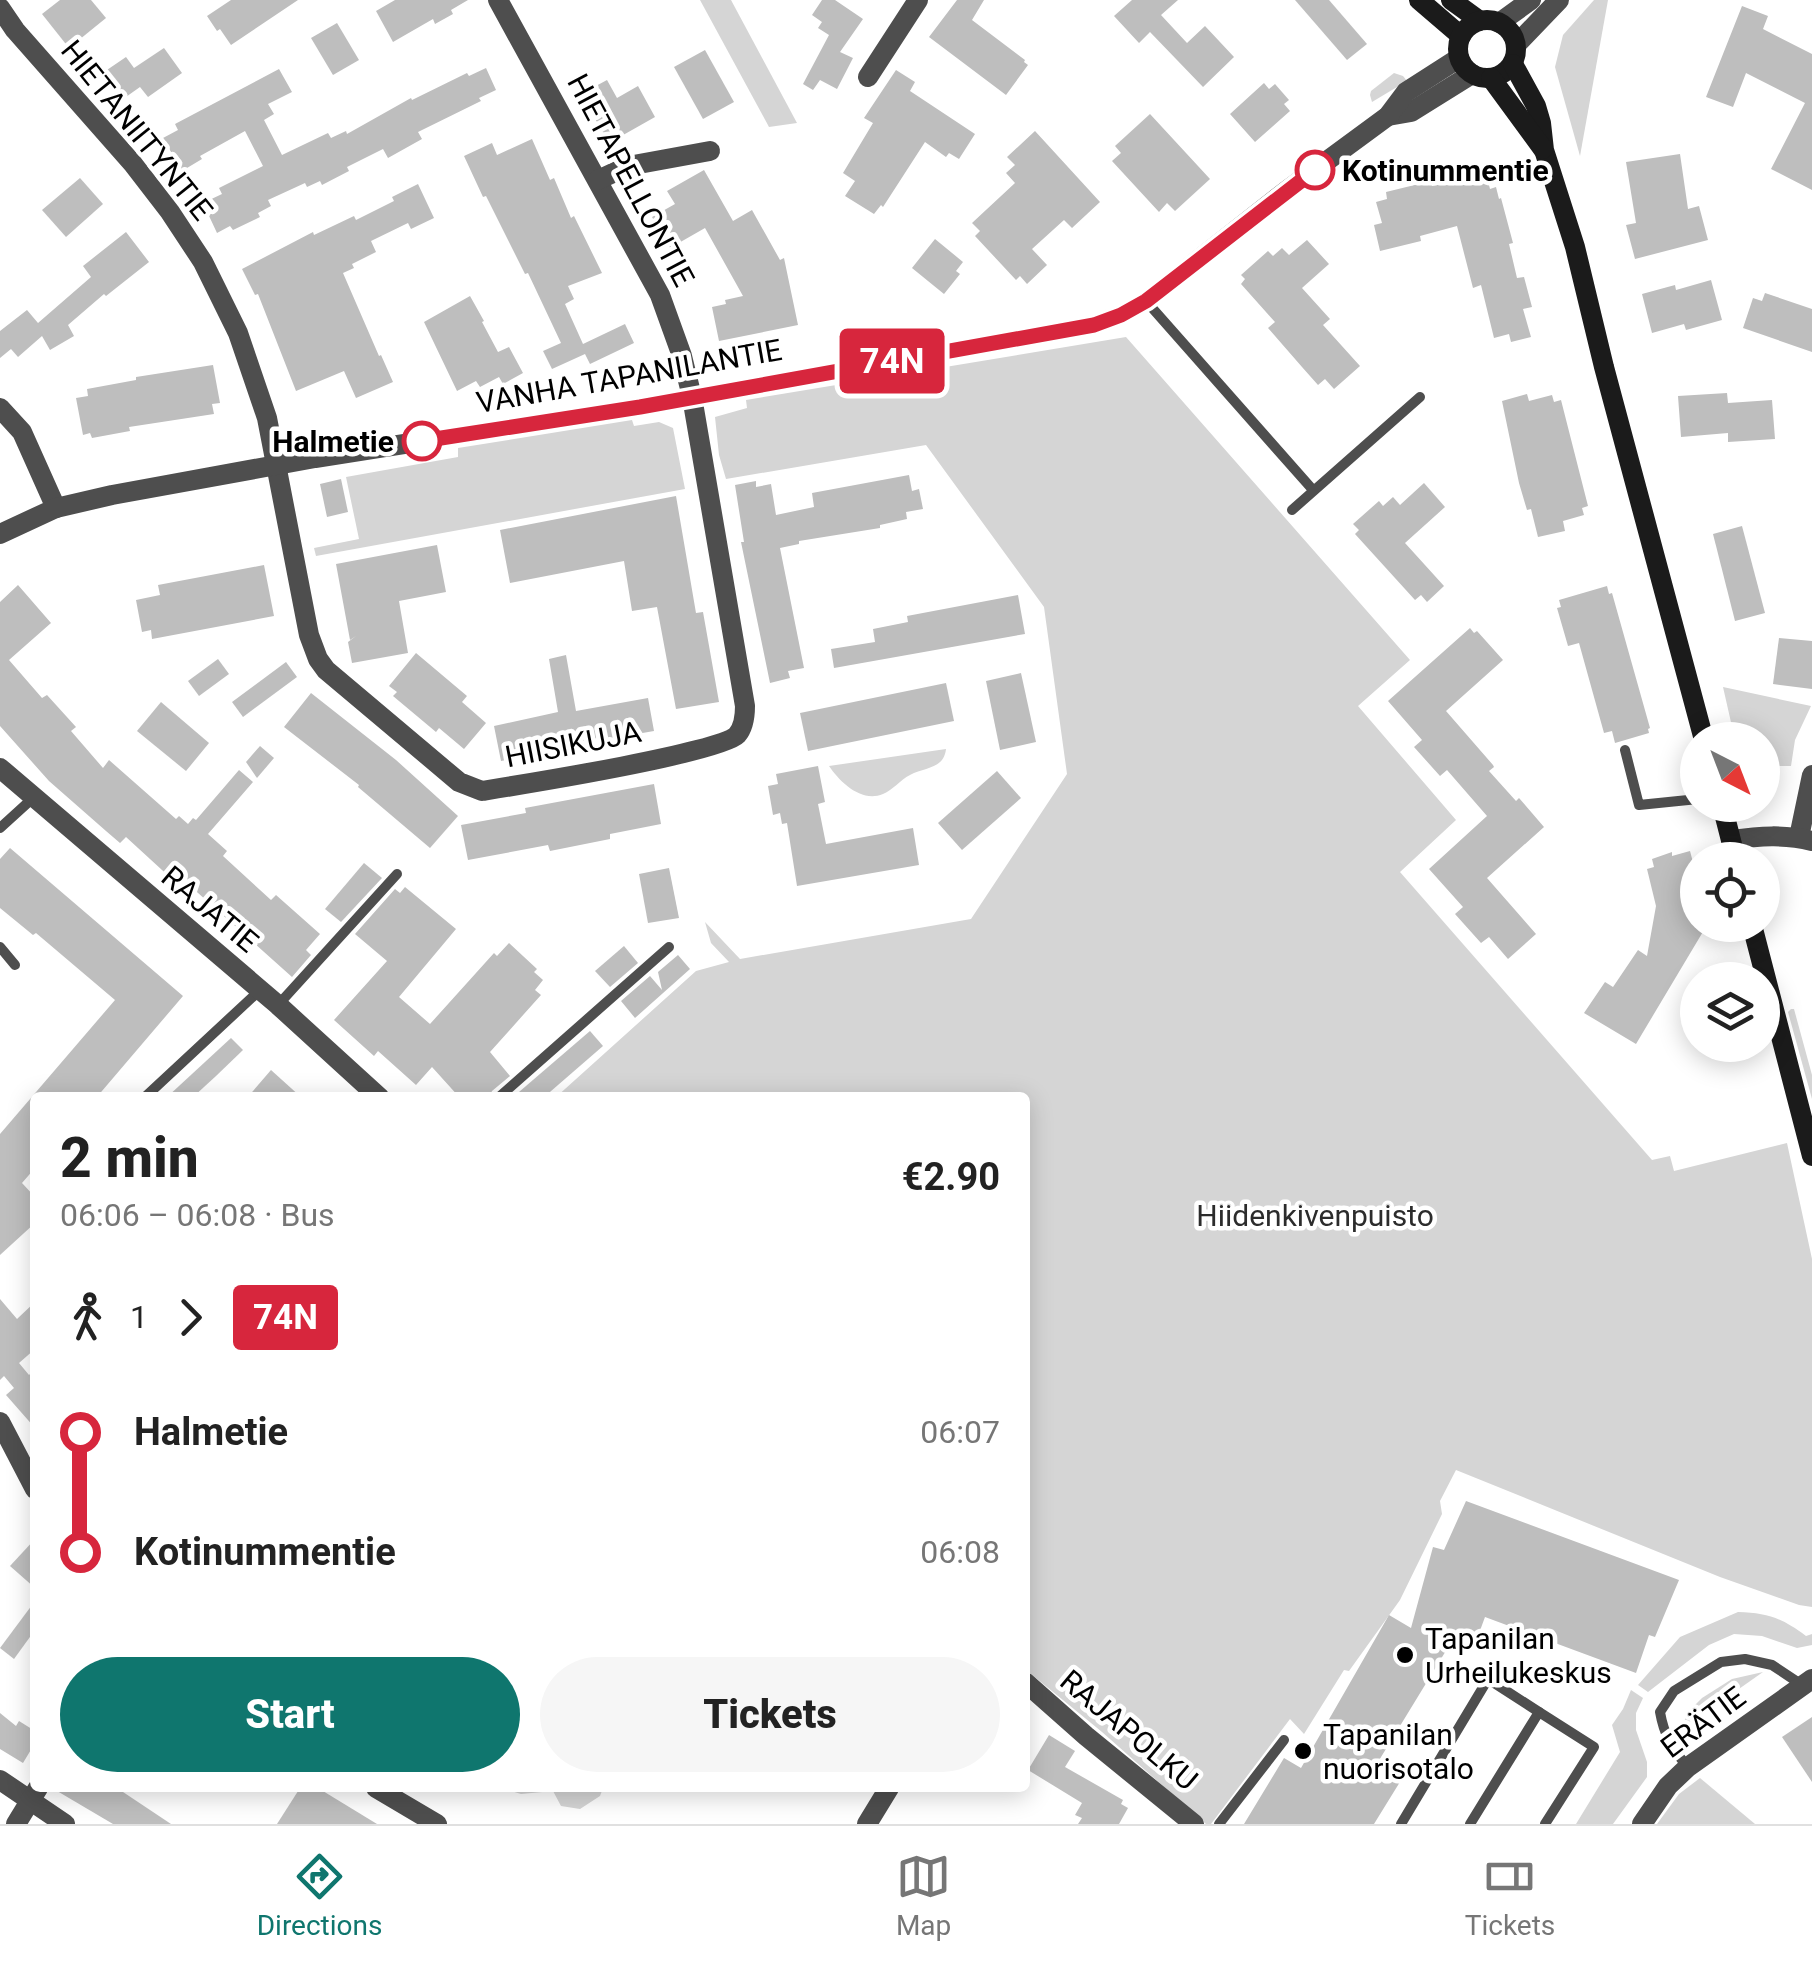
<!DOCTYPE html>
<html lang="en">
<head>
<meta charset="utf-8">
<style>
  :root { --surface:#fff; --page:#f6f6f6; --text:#222; --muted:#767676; --line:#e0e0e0; --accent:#0f766e }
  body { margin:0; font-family:Roboto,sans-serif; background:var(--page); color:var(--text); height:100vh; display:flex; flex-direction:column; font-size:38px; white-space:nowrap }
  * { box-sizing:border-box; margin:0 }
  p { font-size:32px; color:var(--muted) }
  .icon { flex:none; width:55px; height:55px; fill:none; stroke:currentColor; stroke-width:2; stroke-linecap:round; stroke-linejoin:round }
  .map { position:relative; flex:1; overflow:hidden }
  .panel { position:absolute; left:30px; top:1092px; width:1000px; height:700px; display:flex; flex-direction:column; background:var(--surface); border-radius:10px; box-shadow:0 5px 25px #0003 }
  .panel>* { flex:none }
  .badge { padding:0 20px; border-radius:8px; font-size:35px; line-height:65px }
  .needle { width:65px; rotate:138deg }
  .buttons { position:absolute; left:1680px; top:722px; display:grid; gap:20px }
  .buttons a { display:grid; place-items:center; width:100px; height:100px; border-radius:50%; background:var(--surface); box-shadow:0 5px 25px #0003; font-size:50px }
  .map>.badge { position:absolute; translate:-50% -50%; box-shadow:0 0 0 5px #fff }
  .legs { display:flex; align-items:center; gap:15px; height:110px; padding:0 30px; font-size:32px }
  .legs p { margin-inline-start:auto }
  .headline { display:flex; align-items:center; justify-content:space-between; height:170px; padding:0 30px }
  h1 { font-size:55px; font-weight:800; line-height:75px }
  .cta { display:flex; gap:20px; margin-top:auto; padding:20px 30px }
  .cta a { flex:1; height:115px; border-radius:60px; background:var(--accent); color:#fff; font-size:40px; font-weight:800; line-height:115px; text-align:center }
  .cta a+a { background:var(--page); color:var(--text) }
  ul { padding:0 30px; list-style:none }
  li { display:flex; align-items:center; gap:35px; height:120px; font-size:38px }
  li i { display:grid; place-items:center; width:15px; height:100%; margin:0 12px; background:currentColor }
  li i::after { content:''; width:25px; height:25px; margin:-12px; border:8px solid; border-radius:50%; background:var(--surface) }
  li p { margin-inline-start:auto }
  li:first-child i { background:linear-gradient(#0000 50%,currentColor 0) }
  li:last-child i { background:linear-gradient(currentColor 50%,#0000 0) }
  .tab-bar { display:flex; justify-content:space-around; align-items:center; height:140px; border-top:2px solid var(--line); background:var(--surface); font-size:28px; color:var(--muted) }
  .tab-bar a { display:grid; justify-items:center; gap:5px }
  .tab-bar .active { color:var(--accent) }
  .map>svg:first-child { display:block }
</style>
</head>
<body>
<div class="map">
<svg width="1812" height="1824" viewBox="0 0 1812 1824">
  <rect width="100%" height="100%" fill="#fff"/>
  <g fill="#d5d5d5">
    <polygon points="700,0 731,0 797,123 769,127"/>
    <polygon points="1594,0 1608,0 1580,156 1555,67 1563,35"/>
    <polygon points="1394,73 1403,76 1407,81 1372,102 1370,95 1371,91"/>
    <polygon points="1126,337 1410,660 1358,706 1456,820 1400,872 1652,1160 1670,1156 1674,1171 1787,1143 1812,1259 1812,1607 1799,1605 1720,1577 1456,1470 1440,1501 1442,1514 1400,1600 1349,1671 1344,1670 1304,1734 1290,1719 1211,1824 1206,1824 1102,1732 1025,1669 1025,1098 555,1098 696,971 729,962 711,943 705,922 740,959 971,919 1067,774 1044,607 926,445 726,479 719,455 715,417 747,408 746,400"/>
    <polygon points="632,420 634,426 659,422 673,428 685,489 316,556 314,548 359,539 346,477 458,457 458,448"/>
    <polygon points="1723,687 1811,706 1795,740 1791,766 1763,766 1762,740 1735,740"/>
    <path d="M946 749C944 769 925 767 910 775 900 780 893 790 883 794 861 803 840 782 829 766Z"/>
    <polygon points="1791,1009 1794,1009 1812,1075 1812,1099 1788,1012"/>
    <path d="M1738 1612C1768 1613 1782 1618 1806 1636L1812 1634V1645L1797 1648 1762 1636 1734 1634 1709 1645 1648 1692 1638 1685 1680 1637Z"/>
    <polygon points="1763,1672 1682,1729 1687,1713 1702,1698 1732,1679"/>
    <polygon points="1631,1690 1643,1698 1636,1713 1636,1730 1647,1762 1647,1777 1613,1824 1576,1824 1620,1752 1612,1725 1623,1709"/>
    <polygon points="1700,1778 1755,1824 1657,1824 1679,1794"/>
    <polygon points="502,1788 501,1788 603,1788 600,1796 580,1809 561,1806 553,1791 521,1794"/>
  </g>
  <g fill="#bebebe">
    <polygon points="60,0 91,0 106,18 69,48 42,14"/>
    <polygon points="231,0 298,0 231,45 220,29 217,31 207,16"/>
    <polygon points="395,0 468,0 451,10 453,14 435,24 433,19 393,42 376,11"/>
    <polygon points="822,0 835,0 863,19 840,52 853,58 837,89 820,80 813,90 803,84 829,35 818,28 822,22 812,15"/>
    <polygon points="957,0 984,0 972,20 1025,60 1024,62 1028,65 1006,95 929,37"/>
    <polygon points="1132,0 1178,0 1161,15 1187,43 1205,26 1234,57 1203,87 1150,32 1139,43 1114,16"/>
    <polygon points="1295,0 1329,0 1367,44 1347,60"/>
    <polygon points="1742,6 1768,16 1763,29 1812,54 1812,190 1771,169 1805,103 1746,73 1733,107 1706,97"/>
    <polygon points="337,23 359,60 333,75 311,38"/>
    <polygon points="164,48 182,73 148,97 140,87 123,99 104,72 126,57 134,68"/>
    <polygon points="705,50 734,102 703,119 674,67"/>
    <polygon points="486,68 496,90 479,98 481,101 418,132 422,139 388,158 383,149 347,167 349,171 322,185 320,181 307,187 305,183 268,200 271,206 258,213 260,217 233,230 230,226 217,233 203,203 222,194 219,188 263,166 245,131 200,156 202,159 182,171 163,138 178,130 175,124 279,69 292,92 268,104 274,114 264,120 282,155 328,133 331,138 346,131 347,134 411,98 412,100 467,73 469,76"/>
    <polygon points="896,70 915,82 910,91 975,134 959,159 949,153 946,157 925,142 883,207 881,205 874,214 845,196 855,181 843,173 873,123 864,118"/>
    <polygon points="607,80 617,98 638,86 655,117 609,143 581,94"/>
    <polygon points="1264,83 1269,89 1275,84 1289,100 1284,104 1290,111 1255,142 1230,114"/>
    <polygon points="1150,114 1210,179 1175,211 1167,203 1159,212 1112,161 1121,153 1115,146"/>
    <polygon points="1035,131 1100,202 1072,228 1064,220 1032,249 1047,265 1027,284 1020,276 1016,280 975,236 980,231 972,223 1015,183 1006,173 1015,165 1007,157"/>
    <polygon points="532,139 550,180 554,178 571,218 574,216 602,273 568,286 574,299 565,304 583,344 625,324 634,343 590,364 585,354 552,369 543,351 561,343 528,273 525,274 486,196 483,197 464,156 492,143 497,155"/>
    <polygon points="1680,154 1688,209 1699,206 1708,240 1635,259 1626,225 1636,223 1626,162"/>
    <polygon points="704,170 733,221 752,210 780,260 784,258 798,325 719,341 712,307 726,304 725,300 743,296 705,228 670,248 652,217 675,204 667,191"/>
    <polygon points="1486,173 1490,189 1496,187 1499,199 1501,198 1513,243 1509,244 1517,278 1524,277 1532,307 1523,309 1531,337 1511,342 1509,334 1494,338 1481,285 1473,288 1457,226 1420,236 1421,241 1380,251 1374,225 1382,223 1376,202 1387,199 1386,192 1431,181 1432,186"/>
    <polygon points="80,178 103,204 66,237 42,210"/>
    <polygon points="418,184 434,218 411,229 408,223 371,241 376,252 352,264 354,268 343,273 379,356 381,355 393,382 356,398 344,371 296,391 258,294 255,295 242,269 313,232 314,235 354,216 356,220 394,201 392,197"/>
    <polygon points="126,232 149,262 106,296 104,294 68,325 74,336 50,350 42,336 18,357 11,349 0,358 0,331 27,310 38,323 91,277 83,266"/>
    <polygon points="935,239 963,262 956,271 960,274 944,294 912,268"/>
    <polygon points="1307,240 1329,264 1302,288 1330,319 1323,325 1360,366 1334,389 1325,379 1318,385 1302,367 1268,328 1275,322 1241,284 1245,279 1241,275 1268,251 1273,256 1282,248 1289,255"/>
    <polygon points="1711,280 1722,320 1686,330 1684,324 1652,333 1642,294 1675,285 1676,290"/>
    <polygon points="1765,293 1812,309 1812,352 1743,328 1753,298 1762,301"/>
    <polygon points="470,296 484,321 482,322 498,352 509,347 523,373 503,384 499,377 480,387 476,381 457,391 424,322"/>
    <polygon points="213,365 220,403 212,404 214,414 129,427 130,431 92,438 90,433 83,435 76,398 88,396 87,389 136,380 136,377"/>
    <polygon points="1727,393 1728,403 1772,400 1775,439 1728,442 1728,433 1681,437 1678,396"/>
    <polygon points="1527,394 1529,401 1552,395 1554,402 1561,400 1588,506 1582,508 1584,515 1563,521 1565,531 1538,537 1531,509 1527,510 1519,483 1502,401"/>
    <polygon points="909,475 912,491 919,489 923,509 906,512 907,519 880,525 880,528 799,541 799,544 780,548 804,668 788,671 790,678 770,683 741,542 744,542 735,485 756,481 756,487 771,484 776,515 814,507 812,493"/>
    <polygon points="341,479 348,512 327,517 320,484"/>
    <polygon points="1424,483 1445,507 1405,543 1444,586 1427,602 1421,595 1415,600 1355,534 1359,530 1353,524 1379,501 1383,506 1393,497 1400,505"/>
    <polygon points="676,496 696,613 703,612 719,702 676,709 657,607 632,611 624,561 510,583 500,530"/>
    <polygon points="1742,526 1765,613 1735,621 1713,534"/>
    <polygon points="437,545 446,592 399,601 408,653 352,663 348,642 356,636 350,640 336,564"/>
    <polygon points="264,565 274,616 152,639 151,630 142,632 136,600 160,595 158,585"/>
    <polygon points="18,585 51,623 9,660 42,698 47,695 76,727 71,731 103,768 109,760 176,819 179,816 188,824 193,818 196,820 239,770 253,782 208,834 227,851 223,856 271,900 276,895 320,934 306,950 311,955 292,977 179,876 174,881 126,837 120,843 106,831 49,781 0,726 0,602"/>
    <polygon points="1607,586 1609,594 1612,593 1650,728 1648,729 1649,733 1615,743 1612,731 1604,733 1579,643 1568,646 1557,608 1561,607 1559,600"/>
    <polygon points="1018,595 1025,634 834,668 831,649 875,642 873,629 908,622 907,616"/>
    <polygon points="1470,628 1474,633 1477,631 1503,660 1446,711 1493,765 1494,767 1489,771 1516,801 1519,798 1544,827 1487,878 1536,934 1508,959 1489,937 1481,943 1455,914 1463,907 1429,869 1487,816 1447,770 1440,776 1414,747 1422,740 1388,701"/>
    <polygon points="1779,638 1812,641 1812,689 1773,684"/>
    <polygon points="416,653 467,696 462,702 486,723 464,749 439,728 436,732 393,696 397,692 389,686"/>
    <polygon points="566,655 576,711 648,698 654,731 608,739 608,736 544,748 545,752 501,761 494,726 558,712 549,659"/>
    <polygon points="218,659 229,674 199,696 188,681"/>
    <polygon points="286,662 297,677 243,717 232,702"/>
    <polygon points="1021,673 1036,742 1000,750 986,681"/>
    <polygon points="946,683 954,721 808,751 800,713"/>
    <polygon points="311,693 396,760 458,816 430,848 358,787 359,785 284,727"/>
    <polygon points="161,702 209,743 186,771 137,731"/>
    <polygon points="260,746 274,758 257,778 246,762"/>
    <polygon points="818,766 825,802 818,804 826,844 913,828 919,865 797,886 787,823 782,824 780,813 773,815 768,786 778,784 776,774"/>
    <polygon points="997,771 1021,798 962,850 938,823"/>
    <polygon points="654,784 661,824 610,834 610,839 550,851 548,845 468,860 461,825 526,813 525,808"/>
    <polygon points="10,848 183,996 96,1098 35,1098 35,1168 22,1183 35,1197 35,1223 0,1255 0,1134 115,1000 36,933 33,935 0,908 0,859"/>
    <polygon points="1690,851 1698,881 1698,925 1707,925 1636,1044 1584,1013 1605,982 1613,987 1638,950 1647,956 1656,906 1647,869 1654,867 1652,859 1672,852 1672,856"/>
    <polygon points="364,863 382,878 341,922 325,909"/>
    <polygon points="669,868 679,918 648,923 639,874"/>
    <polygon points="405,887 456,929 399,997 430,1024 494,953 497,956 509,943 537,969 534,972 543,980 535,990 541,995 490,1052 510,1076 492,1091 489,1098 460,1098 432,1067 416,1085 378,1051 374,1056 334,1020 387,961 355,934 395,889 400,893"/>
    <polygon points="624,946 638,963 610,987 595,971"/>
    <polygon points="678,955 690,969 635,1018 621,1001 650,976 662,990 658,972"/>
    <polygon points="590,1031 603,1046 543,1098 512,1098"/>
    <polygon points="231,1038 243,1050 216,1076 192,1098 166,1098"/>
    <polygon points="271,1070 302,1098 247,1098"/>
    <polygon points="0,1299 17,1319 35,1302 35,1349 19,1363 29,1375 35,1369 35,1428 6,1395 14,1388 4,1376 0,1380"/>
    <polygon points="1466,1501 1679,1580 1655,1637 1649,1635 1636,1673 1485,1617 1478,1636 1458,1631 1378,1762 1403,1777 1374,1824 1244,1824 1284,1758 1301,1768 1389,1615 1411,1628 1433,1547 1444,1550"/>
    <polygon points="35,1539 35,1588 10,1566"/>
    <polygon points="35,1601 35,1630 14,1659 0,1648"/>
    <polygon points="0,1713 16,1726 19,1721 35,1731 35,1743 23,1763 0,1749"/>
    <polygon points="1812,1717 1812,1782 1782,1737"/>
    <polygon points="1049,1735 1075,1751 1065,1767 1123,1800 1121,1804 1128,1808 1119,1824 1078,1824 1082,1818 1075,1815 1082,1803 1028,1770"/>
    <polygon points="52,1788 117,1788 171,1824 113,1824"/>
    <polygon points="300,1788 318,1788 377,1824 277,1824"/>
  </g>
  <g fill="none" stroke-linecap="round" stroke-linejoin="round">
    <g stroke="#4e4e4e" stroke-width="10">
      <polyline points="1146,301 1313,490"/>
      <polyline points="1292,510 1420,397"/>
      <polyline points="1625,750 1639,805 1698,799"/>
      <polyline points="0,828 33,798"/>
      <polyline points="0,947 15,965"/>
      <polyline points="278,1005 397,874"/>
      <polyline points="144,1098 260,990"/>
      <polyline points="498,1098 669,947"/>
      <path d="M1688 1767C1672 1749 1664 1735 1660 1712L1674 1691 1721 1662 1745 1659 1772 1665 1802 1685"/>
      <polyline points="1219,1824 1284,1740"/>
      <polyline points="1401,1824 1488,1679 1539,1712"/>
      <polyline points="1470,1824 1539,1712 1594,1747 1545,1824"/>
    </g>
    <g stroke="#4e4e4e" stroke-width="20">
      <path d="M0 8 15 30 133 164 170 212 203 262 238 333 267 418 309 635 318 659 326 670 459 782 482 791C519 785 720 753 737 735 744 727 745 716 745 706L692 397 682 356 660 295 498 0"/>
      <polyline points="868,77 918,0"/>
      <polyline points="598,180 628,166 710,151"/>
      <polyline points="0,408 22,432 56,508"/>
      <polyline points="0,768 278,1005 380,1098"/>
      <polyline points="1799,837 1812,775"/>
      <path d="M1731 840C1759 836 1785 834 1812 841"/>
      <polyline points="0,1422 35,1489"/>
      <polyline points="1025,1682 1086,1736 1194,1824"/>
      <polyline points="0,1780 65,1824"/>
      <polyline points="376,1788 437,1824"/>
      <polyline points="16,1824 38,1788"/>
      <polyline points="867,1824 889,1788"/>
      <polyline points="1642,1824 1668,1786 1688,1767 1812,1679"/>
    </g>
    <g stroke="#4e4e4e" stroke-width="20">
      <polyline points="1499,23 1531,0"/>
      <polyline points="1516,45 1559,0"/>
      <polyline points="1388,116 1411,112 1472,74"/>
      <polyline points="0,534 56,508 112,495 315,458 640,407 1094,325 1121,315 1146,301 1286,191 1388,116 1406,92 1459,58"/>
    </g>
    <g stroke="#1b1b1b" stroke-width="20">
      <polyline points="1419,0 1461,36"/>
      <polyline points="1451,0 1480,21"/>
      <circle cx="1487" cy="49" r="29"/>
      <polyline points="1513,64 1536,106 1541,123 1544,150 1575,247 1604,367 1704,740"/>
      <polyline points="1491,78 1543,149"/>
      <polyline points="1722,805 1736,860"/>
      <polyline points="1752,925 1812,1156"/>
    </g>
  </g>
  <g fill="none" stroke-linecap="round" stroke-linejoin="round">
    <g stroke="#fff" stroke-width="22">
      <polyline id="line-1" points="422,441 640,407 1094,325 1121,315 1146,301 1315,170"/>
    </g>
    <use href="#line-1" stroke="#d7263d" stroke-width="15"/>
  </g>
  <g fill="#fff" stroke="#d7263d" stroke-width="5">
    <circle cx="1315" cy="170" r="18"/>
    <circle cx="422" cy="441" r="18"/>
  </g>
  <g fill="#000" stroke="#fff" stroke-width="4">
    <circle cx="1405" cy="1655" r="10"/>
    <circle cx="1303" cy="1751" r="10"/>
  </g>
  <g text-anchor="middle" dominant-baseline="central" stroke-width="9" stroke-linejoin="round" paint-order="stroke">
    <g font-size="30" fill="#000" stroke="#fff">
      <text transform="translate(137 130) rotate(51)">HIETANIITYNTIE</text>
      <text transform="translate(631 180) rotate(62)">HIETAPELLONTIE</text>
      <text transform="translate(629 376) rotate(-10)">VANHA TAPANILANTIE</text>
      <text transform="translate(573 744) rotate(-11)">HIISIKUJA</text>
      <text transform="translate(210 909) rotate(40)">RAJATIE</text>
      <text transform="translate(1703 1722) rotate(-37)">ERÄTIE</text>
      <text transform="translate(1129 1730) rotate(40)">RAJAPOLKU</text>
    </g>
    <g font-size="30" font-weight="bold" fill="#000" stroke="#fff" text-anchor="start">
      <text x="1342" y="170">Kotinummentie</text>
      <text x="394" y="441" text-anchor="end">Halmetie</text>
    </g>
    <g font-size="30" fill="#2c2c2c" stroke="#fff">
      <text x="1315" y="1215">Hiidenkivenpuisto</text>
    </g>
    <g font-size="30" fill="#000" stroke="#fff" text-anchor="start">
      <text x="1425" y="1638">Tapanilan<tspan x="1425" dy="34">Urheilukeskus</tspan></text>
      <text x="1323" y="1734">Tapanilan<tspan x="1323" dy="34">nuorisotalo</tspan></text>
    </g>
  </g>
</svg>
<div class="buttons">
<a><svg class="needle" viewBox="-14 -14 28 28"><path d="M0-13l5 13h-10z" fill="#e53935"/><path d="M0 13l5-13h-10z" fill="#767676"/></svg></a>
<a><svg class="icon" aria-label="locate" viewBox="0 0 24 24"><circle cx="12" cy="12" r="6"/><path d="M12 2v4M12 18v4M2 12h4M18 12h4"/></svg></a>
<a><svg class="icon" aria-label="layers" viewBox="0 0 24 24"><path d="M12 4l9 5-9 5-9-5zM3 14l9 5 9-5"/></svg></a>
</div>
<b class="badge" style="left:892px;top:361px;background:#d7263d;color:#fff">74N</b>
<section class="panel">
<div class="headline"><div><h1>2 min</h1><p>06:06 – 06:08 · Bus</p></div><b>€2.90</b></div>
<div class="legs"><svg class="icon" aria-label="walk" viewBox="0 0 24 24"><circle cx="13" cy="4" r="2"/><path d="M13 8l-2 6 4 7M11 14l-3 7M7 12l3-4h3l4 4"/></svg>1<svg class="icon" aria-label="forward" viewBox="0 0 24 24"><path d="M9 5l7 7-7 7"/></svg><b class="badge" style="background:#d7263d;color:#fff">74N</b></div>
<ul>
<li><i style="color:#d7263d"></i><b>Halmetie</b><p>06:07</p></li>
<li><i style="color:#d7263d"></i><b>Kotinummentie</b><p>06:08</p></li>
</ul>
<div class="cta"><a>Start</a><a>Tickets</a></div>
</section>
</div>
<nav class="tab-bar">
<a class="active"><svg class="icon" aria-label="directions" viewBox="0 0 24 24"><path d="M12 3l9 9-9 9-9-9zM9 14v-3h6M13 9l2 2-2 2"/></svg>Directions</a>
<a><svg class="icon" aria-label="map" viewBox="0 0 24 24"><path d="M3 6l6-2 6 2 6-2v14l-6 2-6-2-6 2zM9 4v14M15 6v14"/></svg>Map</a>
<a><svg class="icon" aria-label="tickets" viewBox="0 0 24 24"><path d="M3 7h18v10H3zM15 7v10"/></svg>Tickets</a>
</nav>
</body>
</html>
